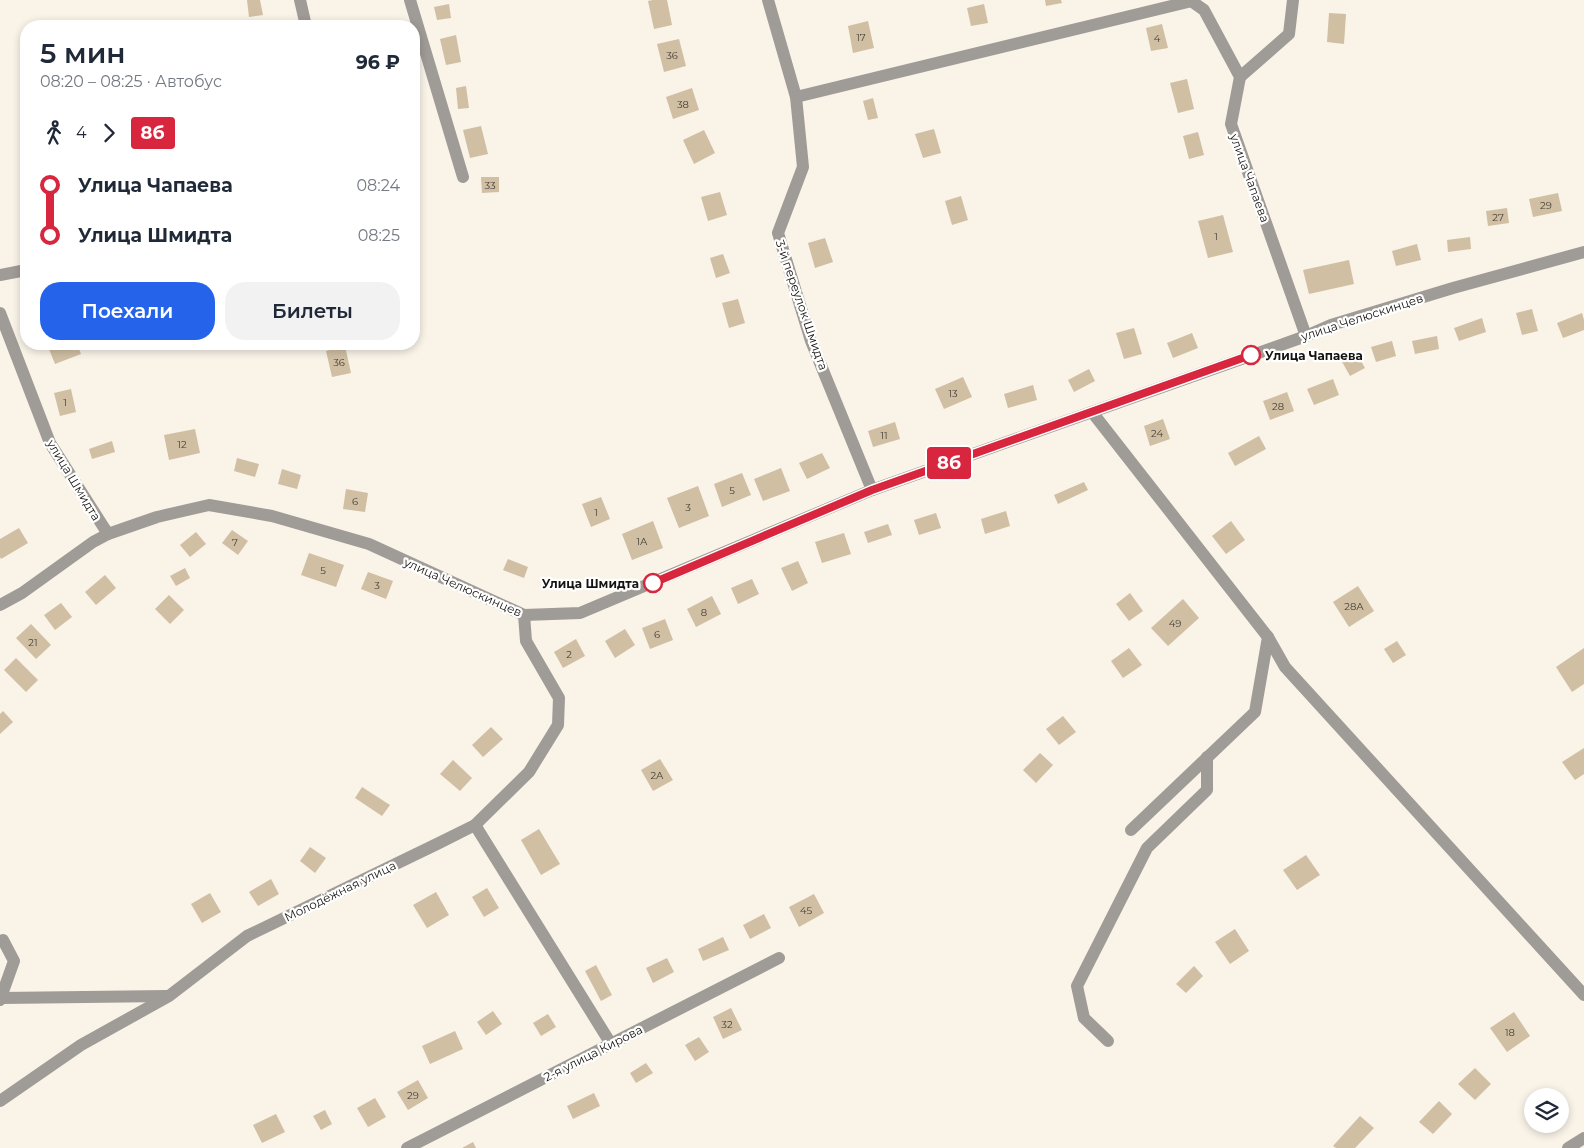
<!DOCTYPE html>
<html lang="ru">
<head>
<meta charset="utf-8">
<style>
  :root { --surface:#fff; --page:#f2f2f3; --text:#1f2937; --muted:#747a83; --accent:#2563eb }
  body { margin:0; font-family:Montserrat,sans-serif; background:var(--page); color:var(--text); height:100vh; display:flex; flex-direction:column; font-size:19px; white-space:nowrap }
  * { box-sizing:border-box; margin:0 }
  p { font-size:16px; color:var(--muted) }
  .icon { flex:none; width:28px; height:28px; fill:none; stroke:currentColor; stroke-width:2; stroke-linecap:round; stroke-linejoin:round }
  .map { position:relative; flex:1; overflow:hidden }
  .sheet { position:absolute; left:20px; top:20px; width:400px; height:330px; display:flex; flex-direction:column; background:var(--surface); border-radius:20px; box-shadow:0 2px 8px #0003 }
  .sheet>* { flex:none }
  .badge { padding:0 10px; border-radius:4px; font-size:18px; line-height:32px }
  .controls { position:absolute; left:1524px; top:1088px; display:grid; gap:10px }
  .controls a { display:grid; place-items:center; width:45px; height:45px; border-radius:50%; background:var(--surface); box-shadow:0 2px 8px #0003; font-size:25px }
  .map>.badge { position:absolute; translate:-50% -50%; box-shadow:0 0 0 2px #fff }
  .legs { display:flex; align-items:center; gap:8px; height:55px; padding:0 20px; font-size:16px }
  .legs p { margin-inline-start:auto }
  .summary { display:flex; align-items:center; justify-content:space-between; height:85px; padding:0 20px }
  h1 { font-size:28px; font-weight:600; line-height:38px }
  .button { display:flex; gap:10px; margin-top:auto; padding:10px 20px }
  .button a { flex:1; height:58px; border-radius:20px; background:var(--accent); color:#fff; font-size:20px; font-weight:600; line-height:58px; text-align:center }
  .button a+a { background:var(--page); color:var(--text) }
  ul { padding:0 20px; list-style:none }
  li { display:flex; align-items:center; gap:18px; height:50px; font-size:19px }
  li i { display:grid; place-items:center; width:8px; height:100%; margin:0 6px; background:currentColor }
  li i::after { content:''; width:12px; height:12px; margin:-6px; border:4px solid; border-radius:50%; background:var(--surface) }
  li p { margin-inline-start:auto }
  li:first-child i { background:linear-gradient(#0000 50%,currentColor 0) }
  li:last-child i { background:linear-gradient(currentColor 50%,#0000 0) }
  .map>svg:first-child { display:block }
</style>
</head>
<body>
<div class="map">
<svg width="1584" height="1148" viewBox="0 0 1584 1148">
  <rect width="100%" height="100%" fill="#f9f3e8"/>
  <g fill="#d0bfa3">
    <polygon points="247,0 260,0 263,15 249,17"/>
    <polygon points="653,0 667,0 672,25 654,29 648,1"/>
    <polygon points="1045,0 1061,0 1062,3 1046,6"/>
    <polygon points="449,4 451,18 437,20 434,7"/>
    <polygon points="984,4 988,23 971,26 967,8"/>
    <polygon points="1329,13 1346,14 1344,44 1327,42"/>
    <polygon points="868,21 874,48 853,53 848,26"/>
    <polygon points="1162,24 1168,48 1151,51 1146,28"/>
    <polygon points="456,35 461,62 446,65 440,39"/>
    <polygon points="679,39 686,66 664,72 657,44"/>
    <polygon points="1187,79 1194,109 1178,113 1170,83"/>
    <polygon points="466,86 469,108 458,109 456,88"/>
    <polygon points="692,88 699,110 673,119 666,97"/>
    <polygon points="873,98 878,118 868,120 863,101"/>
    <polygon points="481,126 488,154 470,158 463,130"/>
    <polygon points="934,129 941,153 923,158 915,134"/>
    <polygon points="704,130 715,153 694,164 683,140"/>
    <polygon points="1198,132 1204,155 1189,159 1183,136"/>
    <polygon points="481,177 499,177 499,192 482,193"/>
    <polygon points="720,192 727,215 708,221 701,197"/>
    <polygon points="1558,193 1562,211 1533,217 1529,199"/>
    <polygon points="961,196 968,220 952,225 945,201"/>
    <polygon points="1507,208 1509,223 1488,226 1486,211"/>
    <polygon points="1223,215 1233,252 1208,258 1198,221"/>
    <polygon points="1470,237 1471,249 1448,252 1447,240"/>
    <polygon points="825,238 833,262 815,268 808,243"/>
    <polygon points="1417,244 1421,260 1396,266 1392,251"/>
    <polygon points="723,254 730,273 716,278 710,258"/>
    <polygon points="1349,260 1354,284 1309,294 1303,270"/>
    <polygon points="738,299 745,323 729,328 722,303"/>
    <polygon points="1532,309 1538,331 1522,335 1516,313"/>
    <polygon points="1582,313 1584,320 1584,330 1563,338 1557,323"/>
    <polygon points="1482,318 1486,332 1459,341 1454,328"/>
    <polygon points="1134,328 1142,354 1124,359 1116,333"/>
    <polygon points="1192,333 1198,348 1173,358 1167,343"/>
    <polygon points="1437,336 1439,349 1415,354 1412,341"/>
    <polygon points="1392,341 1396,356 1376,362 1371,347"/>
    <polygon points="47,344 77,344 81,354 55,364"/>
    <polygon points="345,346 351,373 332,377 326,351"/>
    <polygon points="1356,352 1365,368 1350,376 1341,360"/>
    <polygon points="1089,369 1095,381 1074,392 1068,380"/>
    <polygon points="963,377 972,397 944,409 935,389"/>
    <polygon points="1333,379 1339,395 1314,405 1307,389"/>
    <polygon points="1033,385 1037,400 1008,408 1004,394"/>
    <polygon points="71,389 76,412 60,416 54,393"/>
    <polygon points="1287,392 1294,411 1270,420 1263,401"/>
    <polygon points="1163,419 1170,439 1150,446 1144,426"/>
    <polygon points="895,422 900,439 873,447 868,431"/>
    <polygon points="195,429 200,453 169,460 164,435"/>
    <polygon points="1259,436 1266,449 1235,466 1228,453"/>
    <polygon points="112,441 115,452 92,459 89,449"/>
    <polygon points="822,453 830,468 807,479 799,463"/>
    <polygon points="237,458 259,464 255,477 234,471"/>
    <polygon points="781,468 790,491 763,501 754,479"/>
    <polygon points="282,469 301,475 297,489 278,484"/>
    <polygon points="742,473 751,495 722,507 714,484"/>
    <polygon points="1084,482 1088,490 1058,504 1054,495"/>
    <polygon points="698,486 709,516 679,528 667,498"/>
    <polygon points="346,489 368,493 365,512 343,509"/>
    <polygon points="601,497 610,519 591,527 582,504"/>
    <polygon points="1006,511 1010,526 985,534 981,519"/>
    <polygon points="936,513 941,528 919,535 914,520"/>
    <polygon points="653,521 663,548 632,560 622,534"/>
    <polygon points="1231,521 1245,540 1226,554 1212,536"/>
    <polygon points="888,524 892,535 868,543 864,532"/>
    <polygon points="19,528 28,543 1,559 0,557 0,539"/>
    <polygon points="232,530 248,541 238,555 222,543"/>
    <polygon points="196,532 206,544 190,557 180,545"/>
    <polygon points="844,533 851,554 822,563 815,542"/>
    <polygon points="309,553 344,565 336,587 301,575"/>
    <polygon points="508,559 528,567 524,578 503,570"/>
    <polygon points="798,561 808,583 792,591 781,568"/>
    <polygon points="185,568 190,578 176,586 170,576"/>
    <polygon points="368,572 393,581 386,599 361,589"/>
    <polygon points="105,575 116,588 96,605 85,592"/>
    <polygon points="752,579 759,594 738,604 731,588"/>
    <polygon points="1358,586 1374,611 1349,627 1333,602"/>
    <polygon points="1130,593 1143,611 1129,621 1116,604"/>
    <polygon points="169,595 184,610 170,624 155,609"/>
    <polygon points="712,596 721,614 696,627 687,609"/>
    <polygon points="1183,599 1199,618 1168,646 1151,628"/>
    <polygon points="61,603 72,617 55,630 44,615"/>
    <polygon points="665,619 673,640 650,649 642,628"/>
    <polygon points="31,624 51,645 36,659 16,638"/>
    <polygon points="625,629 635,645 615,658 605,641"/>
    <polygon points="576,639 585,656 563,668 554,652"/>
    <polygon points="1397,641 1406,655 1393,663 1384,649"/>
    <polygon points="1129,648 1142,665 1123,678 1111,661"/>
    <polygon points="1584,648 1584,684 1572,692 1556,667"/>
    <polygon points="16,658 38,680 26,692 4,670"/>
    <polygon points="3,711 13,722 0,734 0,714"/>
    <polygon points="1063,716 1076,732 1059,745 1046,729"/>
    <polygon points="491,727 503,739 483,757 472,745"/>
    <polygon points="1584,748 1584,774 1575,780 1562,762"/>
    <polygon points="1040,753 1053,765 1036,783 1023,770"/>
    <polygon points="660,759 673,780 653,791 641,770"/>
    <polygon points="453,760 472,778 460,791 440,774"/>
    <polygon points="362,787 390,805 382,816 355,798"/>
    <polygon points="539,829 560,864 541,875 521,840"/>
    <polygon points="310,847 326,858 315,873 300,861"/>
    <polygon points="1306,855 1320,875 1297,890 1283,870"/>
    <polygon points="271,879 279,894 258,906 249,892"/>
    <polygon points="487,888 499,908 484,917 472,897"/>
    <polygon points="436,892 449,915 427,928 413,905"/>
    <polygon points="210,893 221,912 202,923 191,904"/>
    <polygon points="814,894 824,913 799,927 789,907"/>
    <polygon points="764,914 771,928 750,939 743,925"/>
    <polygon points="1235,929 1249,951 1230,964 1215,942"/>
    <polygon points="723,937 729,950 703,961 698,949"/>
    <polygon points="667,958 674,972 653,983 646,968"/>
    <polygon points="596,965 612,995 601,1001 585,971"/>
    <polygon points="1194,966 1203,976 1186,993 1176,984"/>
    <polygon points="731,1008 742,1030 723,1039 713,1017"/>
    <polygon points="493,1011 502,1024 486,1035 477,1022"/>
    <polygon points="1514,1012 1530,1036 1507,1052 1490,1028"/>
    <polygon points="548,1014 556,1027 541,1036 533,1023"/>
    <polygon points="455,1031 463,1049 430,1064 422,1046"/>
    <polygon points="699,1037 709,1052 695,1061 685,1045"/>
    <polygon points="646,1063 653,1073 636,1083 630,1073"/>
    <polygon points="1475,1068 1491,1084 1475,1100 1458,1084"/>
    <polygon points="418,1080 428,1098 408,1110 397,1092"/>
    <polygon points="594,1093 600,1106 573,1119 567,1106"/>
    <polygon points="375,1098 386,1117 368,1127 357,1108"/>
    <polygon points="1439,1101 1452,1114 1433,1134 1419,1122"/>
    <polygon points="325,1110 332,1124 321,1130 313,1116"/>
    <polygon points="276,1114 285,1132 262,1143 253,1125"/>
    <polygon points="1360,1116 1374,1128 1355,1148 1336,1148 1333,1146"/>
    <polygon points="473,1142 476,1148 462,1148"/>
  </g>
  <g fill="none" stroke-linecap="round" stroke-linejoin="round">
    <g stroke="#9f9b97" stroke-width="12">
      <polyline points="300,0 306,26"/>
      <polyline points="410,0 463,177"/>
      <polyline points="768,0 796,97 803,167 778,233 811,341 872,490"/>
      <polyline points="1190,0 1204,10 1240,77 1231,124 1306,336"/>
      <polyline points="1240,77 1289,34 1293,0"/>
      <polyline points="796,97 1192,1"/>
      <polyline points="0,275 26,270"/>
      <polyline points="0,313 50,443 108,534"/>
      <polyline points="1092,412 1268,637 1285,667 1584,995"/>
      <polyline points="0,605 22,593 93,542 108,534 157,517 209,505 272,516 369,544 524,615 580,613 872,490 1306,336 1331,325 1453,288 1584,252"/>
      <polyline points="475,825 611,1044"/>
      <polyline points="1131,830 1255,712 1268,637"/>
      <polyline points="1,998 168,996"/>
      <polyline points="0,1000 14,961 3,940"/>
      <polyline points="1108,1041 1084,1018 1077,986 1147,848 1207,790 1207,757"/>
      <polyline points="0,1101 81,1045 169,996 247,936 439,843 475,825 529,772 558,725 559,698 526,641 524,615"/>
      <polyline points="407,1148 779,958"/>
      <polyline points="1568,1148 1584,1138"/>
    </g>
  </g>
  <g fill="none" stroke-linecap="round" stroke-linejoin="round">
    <g stroke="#fff" stroke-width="11">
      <polyline id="line-1" points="653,583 872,490 1251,355"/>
    </g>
    <use href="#line-1" stroke="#d7263d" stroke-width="8"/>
  </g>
  <g fill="#fff" stroke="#d7263d" stroke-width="2.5">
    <circle cx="1251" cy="355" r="9"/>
    <circle cx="653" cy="583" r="9"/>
  </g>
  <g text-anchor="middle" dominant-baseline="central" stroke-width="4.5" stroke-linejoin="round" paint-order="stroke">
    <g font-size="10" fill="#443f36">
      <text x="861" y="37">17</text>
      <text x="1157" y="38">4</text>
      <text x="672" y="55">36</text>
      <text x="683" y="104">38</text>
      <text x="490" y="185">33</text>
      <text x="1546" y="205">29</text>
      <text x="1498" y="217">27</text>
      <text x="1216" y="236">1</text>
      <text x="339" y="362">36</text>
      <text x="953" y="393">13</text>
      <text x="65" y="402">1</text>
      <text x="1278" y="406">28</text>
      <text x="1157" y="433">24</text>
      <text x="884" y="435">11</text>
      <text x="182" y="444">12</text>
      <text x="732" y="490">5</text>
      <text x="355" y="501">6</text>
      <text x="688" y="507">3</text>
      <text x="596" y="512">1</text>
      <text x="642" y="541">1А</text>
      <text x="235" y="542">7</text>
      <text x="323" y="570">5</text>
      <text x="377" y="585">3</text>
      <text x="1354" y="606">28А</text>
      <text x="704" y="612">8</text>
      <text x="1175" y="623">49</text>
      <text x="657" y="634">6</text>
      <text x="33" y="642">21</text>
      <text x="569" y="654">2</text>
      <text x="657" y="775">2А</text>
      <text x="806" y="910">45</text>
      <text x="727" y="1024">32</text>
      <text x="1510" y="1032">18</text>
      <text x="413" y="1095">29</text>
    </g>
    <g font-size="12" fill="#161411" stroke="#fff">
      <text transform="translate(1250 178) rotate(70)">улица Чапаева</text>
      <text transform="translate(802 305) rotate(71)">3-й переулок Шмидта</text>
      <text transform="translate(1362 317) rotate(-18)">улица Челюскинцев</text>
      <text transform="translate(74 480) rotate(59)">улица Шмидта</text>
      <text transform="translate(463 587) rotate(24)">улица Челюскинцев</text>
      <text transform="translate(340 891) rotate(-26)">Молодёжная улица</text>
      <text transform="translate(593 1053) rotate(-27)">2-я улица Кирова</text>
    </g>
    <g font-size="12" font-weight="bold" fill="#161411" stroke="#fff" text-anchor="start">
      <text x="1265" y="355">Улица Чапаева</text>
      <text x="639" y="583" text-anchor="end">Улица Шмидта</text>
    </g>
  </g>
</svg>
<div class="controls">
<a><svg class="icon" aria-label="layers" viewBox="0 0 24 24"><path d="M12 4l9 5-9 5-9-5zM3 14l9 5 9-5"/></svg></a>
</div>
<b class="badge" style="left:949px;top:463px;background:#d7263d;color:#fff">8б</b>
<section class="sheet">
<div class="summary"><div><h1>5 мин</h1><p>08:20 – 08:25 · Автобус</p></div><b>96 ₽</b></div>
<div class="legs"><svg class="icon" aria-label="walk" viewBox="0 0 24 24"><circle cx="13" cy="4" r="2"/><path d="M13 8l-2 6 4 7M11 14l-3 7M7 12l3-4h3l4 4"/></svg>4<svg class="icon" aria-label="forward" viewBox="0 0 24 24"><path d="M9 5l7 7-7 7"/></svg><b class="badge" style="background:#d7263d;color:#fff">8б</b></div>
<ul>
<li><i style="color:#d7263d"></i><b>Улица Чапаева</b><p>08:24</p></li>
<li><i style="color:#d7263d"></i><b>Улица Шмидта</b><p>08:25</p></li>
</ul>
<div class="button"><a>Поехали</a><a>Билеты</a></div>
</section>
</div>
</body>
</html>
